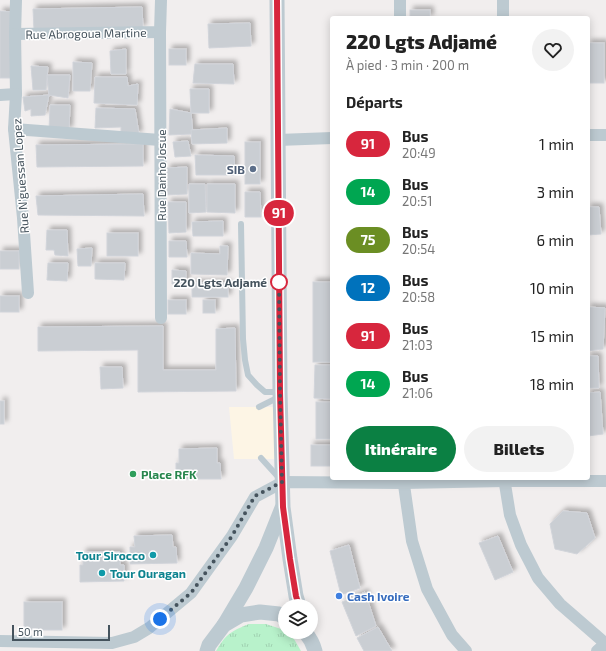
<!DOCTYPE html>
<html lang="fr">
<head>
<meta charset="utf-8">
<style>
  :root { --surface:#fff; --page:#f2f2f2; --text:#222; --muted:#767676; --accent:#0b8043 }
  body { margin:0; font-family:"Exo 2",sans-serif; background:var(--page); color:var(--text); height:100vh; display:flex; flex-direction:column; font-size:15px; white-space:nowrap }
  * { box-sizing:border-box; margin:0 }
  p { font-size:13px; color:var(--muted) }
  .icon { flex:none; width:22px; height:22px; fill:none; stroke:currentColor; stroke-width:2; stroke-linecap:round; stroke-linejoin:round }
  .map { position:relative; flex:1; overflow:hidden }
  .side { position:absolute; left:330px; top:16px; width:260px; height:464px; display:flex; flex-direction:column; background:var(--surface); border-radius:4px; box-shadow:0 2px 10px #0003 }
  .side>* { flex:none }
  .badge { padding:0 8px; border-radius:13px; font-size:14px; line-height:26px }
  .controls { position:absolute; left:278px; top:599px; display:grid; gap:8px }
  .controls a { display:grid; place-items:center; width:40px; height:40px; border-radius:50%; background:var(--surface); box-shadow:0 2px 10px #0003; font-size:20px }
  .scale { position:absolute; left:12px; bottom:10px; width:98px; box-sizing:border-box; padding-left:4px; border:2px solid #45535d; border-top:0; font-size:11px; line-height:14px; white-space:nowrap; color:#45535d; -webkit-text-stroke:3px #fff; paint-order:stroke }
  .you { position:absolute; width:20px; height:20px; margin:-10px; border:3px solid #fff; border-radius:50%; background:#1a73e8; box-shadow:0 0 0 6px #1a73e833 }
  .map>.badge { position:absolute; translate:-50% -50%; box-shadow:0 0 0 2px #fff }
  h2 { padding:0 16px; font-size:15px; line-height:36px }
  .round { display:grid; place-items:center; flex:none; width:42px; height:42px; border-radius:21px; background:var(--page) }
  .summary { display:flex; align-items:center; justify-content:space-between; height:68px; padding:0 16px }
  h1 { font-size:19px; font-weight:800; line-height:30px }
  .primary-button { display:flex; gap:8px; margin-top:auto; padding:8px 16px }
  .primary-button a { flex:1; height:46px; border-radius:24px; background:var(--accent); color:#fff; font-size:16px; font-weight:800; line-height:46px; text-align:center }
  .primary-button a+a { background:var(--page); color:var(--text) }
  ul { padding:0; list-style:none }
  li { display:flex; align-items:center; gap:12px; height:48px; padding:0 16px }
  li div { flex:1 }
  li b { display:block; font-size:15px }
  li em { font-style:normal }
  li .badge { min-width:44px; font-weight:700; text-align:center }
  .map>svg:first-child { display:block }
</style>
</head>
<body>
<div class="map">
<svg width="606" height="651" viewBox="0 0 606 651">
  <defs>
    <pattern id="grass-tufts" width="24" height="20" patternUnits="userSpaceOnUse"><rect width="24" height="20" fill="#b8f2cb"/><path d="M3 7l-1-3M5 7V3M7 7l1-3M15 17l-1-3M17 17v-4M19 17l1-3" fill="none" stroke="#a0d1b1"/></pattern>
    <filter id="shadow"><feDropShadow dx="3.5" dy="-3.5" stdDeviation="2" flood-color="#0004"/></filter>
  </defs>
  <rect width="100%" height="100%" fill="#f1eeee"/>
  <polygon fill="#fdf5e5" points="229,407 274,407 277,459 234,459"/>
  <path fill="url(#grass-tufts)" d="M249 624H266L281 629 294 639 301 651H216C226 634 231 631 249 624Z"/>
  <g fill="#caced3" stroke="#d1d4da" filter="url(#shadow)">
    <polygon points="142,7 143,28 34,30 33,9"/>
    <rect x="410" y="10" width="20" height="8"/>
    <polygon points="0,11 13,12 14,78 0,78"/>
    <polygon points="250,23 251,46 209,48 208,24"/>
    <rect x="588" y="43" width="16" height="40"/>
    <polygon points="126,49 126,74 111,74 110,51"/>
    <rect x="169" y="49" width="17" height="16"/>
    <polygon points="73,62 92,63 90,91 73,91"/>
    <polygon points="195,64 233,64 234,84 193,83"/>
    <polygon points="31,66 48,67 46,90 33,90"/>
    <polygon points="47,75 70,75 68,98 49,95"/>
    <polygon points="95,77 127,77 128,86 138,84 137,105 94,103"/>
    <polygon points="190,89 209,89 209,113 191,113"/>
    <polygon points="49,95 45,115 31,116 31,109 25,111 23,97"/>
    <polygon points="50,105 70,105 69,130 49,130"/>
    <polygon points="96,108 135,109 139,134 121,136 121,127 95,128"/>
    <polygon points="170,109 191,113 193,134 169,135"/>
    <polygon points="227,128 227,143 192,144 191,130"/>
    <polygon points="188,141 191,156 175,157 173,142"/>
    <rect x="245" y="142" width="15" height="42"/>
    <polygon points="143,144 143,166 37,167 36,145"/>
    <polygon points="195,155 234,156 235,175 196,175"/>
    <polygon points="187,167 187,194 167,195 167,168"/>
    <polygon points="189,184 205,184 206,212 189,213"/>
    <polygon points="207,184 235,184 235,213 207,212"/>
    <polygon points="245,192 260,192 261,217 245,217"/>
    <polygon points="143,194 144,216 38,215 36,196"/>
    <polygon points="168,202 186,202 186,232 169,233"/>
    <polygon points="588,207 599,207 601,234 588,235"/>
    <polygon points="223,221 223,236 193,236 192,222"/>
    <polygon points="47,230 67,230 68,256 55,255 54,250 46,250"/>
    <rect x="107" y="233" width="31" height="23"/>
    <polygon points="169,241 186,241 187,257 169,257"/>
    <polygon points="220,246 228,246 227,275 191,274 191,253 220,254"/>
    <polygon points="92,248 91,266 78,266 77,249"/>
    <rect x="0" y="251" width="19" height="18"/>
    <polygon points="48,263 68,263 67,281 47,280"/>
    <polygon points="95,263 125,263 124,280 95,279"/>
    <polygon points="172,270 186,271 186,284 172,284"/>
    <rect x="313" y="282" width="19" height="80"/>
    <rect x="192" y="283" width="36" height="14"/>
    <rect x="0" y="296" width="19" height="16"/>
    <rect x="168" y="300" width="18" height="14"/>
    <rect x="203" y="300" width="12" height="13"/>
    <polygon points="588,307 605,308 603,349 588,351"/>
    <polygon points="163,326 163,370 216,370 216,329 235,328 236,391 138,392 138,350 38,351 38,327"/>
    <polygon points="588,356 598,356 599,388 588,388"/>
    <polygon points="315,365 332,365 332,399 314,398"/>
    <polygon points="100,367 122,367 123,388 101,389"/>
    <polygon points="600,392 603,434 588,436 588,393"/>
    <rect x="0" y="401" width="4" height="23"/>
    <rect x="316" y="402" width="16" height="37"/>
    <rect x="311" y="445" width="21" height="21"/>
    <polygon points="217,448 217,463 220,463 221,479 176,479 176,463 179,463 179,449"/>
    <polygon points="563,511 587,513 595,538 577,554 555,549 550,524"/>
    <polygon points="172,535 173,547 176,547 177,563 130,564 130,547 135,547 134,536"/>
    <polygon points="498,536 513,572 495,580 479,543"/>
    <polygon points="349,545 360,588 341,595 330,551"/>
    <polygon points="83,552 120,552 120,565 124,565 124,581 80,582 80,565 83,565"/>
    <polygon points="365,592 376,626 356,636 342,602"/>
    <rect x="24" y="602" width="38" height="28"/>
    <polygon points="378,627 392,651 364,651 357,638"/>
  </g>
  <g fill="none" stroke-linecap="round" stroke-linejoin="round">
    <g stroke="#bdcad1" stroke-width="6">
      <polyline points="241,224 243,339 245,360 248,375 257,385 265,392 280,392"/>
      <polyline points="259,407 279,397"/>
      <polyline points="261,458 280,479"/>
    </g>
    <g stroke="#bdcad1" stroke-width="12">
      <polyline points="16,0 15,34 160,32 161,0"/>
      <polyline points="400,0 400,18"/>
      <polyline points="503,18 503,0"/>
      <polyline points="160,32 161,318"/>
      <polyline points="15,34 16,94 14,129 23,218 28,293"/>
      <polyline points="0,95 16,94"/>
      <polyline points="14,129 160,140"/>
      <polyline points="588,135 606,135"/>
      <polyline points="278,140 332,138"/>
      <polyline points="403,478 412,541 427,589 452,635 466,651"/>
      <polyline points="504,478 510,515 521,545 538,578 560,604 606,644"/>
      <polyline points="0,641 112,643 134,637 149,628 191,593 232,536 255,497 283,482 403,483 504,481 606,481"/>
      <polyline points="597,651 606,643"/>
    </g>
    <g stroke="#bdcad1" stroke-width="15">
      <polyline points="277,0 280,392 283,507 290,559 296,596 299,606"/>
      <polyline points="224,625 246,588 266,548 282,508"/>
      <path d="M305 632C310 638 313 643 315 651"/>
      <polyline points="207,651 209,645 224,625 241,615 260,612 279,614 285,618"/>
    </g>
  </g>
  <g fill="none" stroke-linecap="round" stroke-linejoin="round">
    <g stroke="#fff" stroke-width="9">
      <polyline id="line" points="277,0 280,392 283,507 290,559 296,596 299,606"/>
    </g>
    <use href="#line" stroke="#d7263d" stroke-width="6"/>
    <polyline stroke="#45535d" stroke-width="4" stroke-dasharray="0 7.2" points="160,619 191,593 232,536 255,496 282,482 280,392 279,282"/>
  </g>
  <circle fill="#5c6f8a" stroke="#fff" stroke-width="1.5" cx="253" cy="169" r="4"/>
  <circle fill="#fff" stroke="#d7263d" stroke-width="2" cx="279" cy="282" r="8"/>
  <circle fill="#2e9e5b" stroke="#fff" stroke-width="1.5" cx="133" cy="474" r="4"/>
  <g fill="#0f9aa8" stroke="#fff" stroke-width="1.5">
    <circle cx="153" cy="555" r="4"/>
    <circle cx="102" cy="573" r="4"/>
  </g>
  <circle fill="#3f7fe0" stroke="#fff" stroke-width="1.5" cx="339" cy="596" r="4"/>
  <g text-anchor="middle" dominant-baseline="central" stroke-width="3" stroke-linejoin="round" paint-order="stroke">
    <g font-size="12" fill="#45535d" stroke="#fff">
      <text transform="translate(86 33) rotate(-1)">Rue Abrogoua Martine</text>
      <text transform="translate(161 175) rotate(-90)">Rue Danho Josue</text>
      <text transform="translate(20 176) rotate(-94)">Rue N'guessan Lopez</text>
    </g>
    <g font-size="12" font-weight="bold" fill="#4e5e75" stroke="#fff" text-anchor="end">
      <text x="245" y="169">SIB</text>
    </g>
    <g font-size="12" font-weight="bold" fill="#45535d" stroke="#fff" text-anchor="end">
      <text x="267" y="282">220 Lgts Adjamé</text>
    </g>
    <g font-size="12" font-weight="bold" fill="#27864d" stroke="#fff" text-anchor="start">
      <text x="141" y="474">Place RFK</text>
    </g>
    <g font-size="12" font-weight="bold" fill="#0d838f" stroke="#fff" text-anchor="end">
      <text x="145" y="555">Tour Sirocco</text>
      <text x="110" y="573" text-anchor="start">Tour Ouragan</text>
    </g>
    <g font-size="12" font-weight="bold" fill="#366cbe" stroke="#fff" text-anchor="start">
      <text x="347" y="596">Cash Ivoire</text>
    </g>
  </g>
</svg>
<div class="controls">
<a><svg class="icon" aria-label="layers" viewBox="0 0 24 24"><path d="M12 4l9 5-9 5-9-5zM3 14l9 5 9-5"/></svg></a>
</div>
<div class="scale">50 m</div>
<div class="you" style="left:160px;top:619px"></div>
<b class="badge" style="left:279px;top:213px;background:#d7263d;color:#fff">91</b>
<section class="side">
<div class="summary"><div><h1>220 Lgts Adjamé</h1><p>À pied · 3 min · 200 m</p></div><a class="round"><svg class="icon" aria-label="heart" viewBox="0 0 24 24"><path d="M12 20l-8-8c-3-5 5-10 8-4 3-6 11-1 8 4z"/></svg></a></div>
<h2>Départs</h2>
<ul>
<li><span class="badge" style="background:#d7263d;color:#fff">91</span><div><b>Bus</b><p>20:49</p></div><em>1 min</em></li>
<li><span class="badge" style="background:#00a651;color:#fff">14</span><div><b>Bus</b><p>20:51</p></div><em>3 min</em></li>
<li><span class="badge" style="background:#6b8e23;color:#fff">75</span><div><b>Bus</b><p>20:54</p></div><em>6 min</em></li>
<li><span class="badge" style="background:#0072bc;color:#fff">12</span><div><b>Bus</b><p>20:58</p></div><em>10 min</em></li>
<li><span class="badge" style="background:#d7263d;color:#fff">91</span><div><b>Bus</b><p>21:03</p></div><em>15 min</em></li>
<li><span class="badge" style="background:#00a651;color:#fff">14</span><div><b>Bus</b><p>21:06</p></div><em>18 min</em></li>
</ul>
<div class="primary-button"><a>Itinéraire</a><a>Billets</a></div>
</section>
</div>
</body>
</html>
